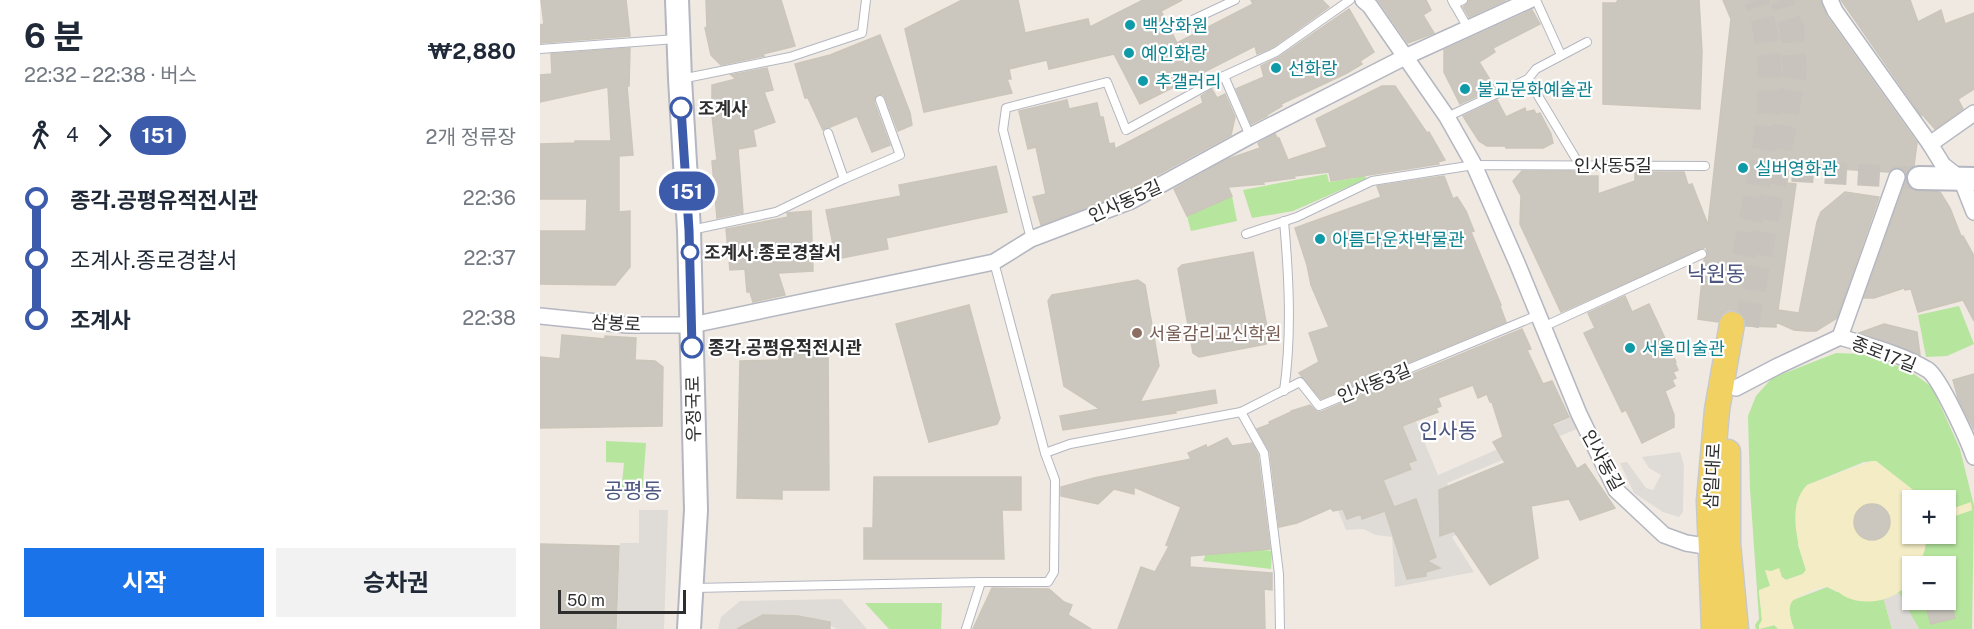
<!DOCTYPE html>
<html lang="ko">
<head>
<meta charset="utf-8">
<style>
  :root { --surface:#fff; --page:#f2f2f3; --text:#1f2937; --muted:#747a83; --accent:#1a73e8 }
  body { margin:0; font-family:"Public Sans","Noto Sans KR",sans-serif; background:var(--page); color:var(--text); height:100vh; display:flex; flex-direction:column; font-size:22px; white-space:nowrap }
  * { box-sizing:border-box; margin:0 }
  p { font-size:20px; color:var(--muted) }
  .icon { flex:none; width:33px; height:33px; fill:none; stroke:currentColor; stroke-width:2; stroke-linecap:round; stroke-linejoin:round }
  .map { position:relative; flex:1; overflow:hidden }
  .panel { display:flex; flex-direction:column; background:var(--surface); width:540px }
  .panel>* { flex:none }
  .badge { padding:0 12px; border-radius:20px; font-size:21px; line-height:39px }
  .tools { position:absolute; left:1362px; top:490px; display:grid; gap:12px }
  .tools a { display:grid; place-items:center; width:54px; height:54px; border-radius:0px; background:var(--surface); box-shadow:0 2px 4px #0004; font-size:30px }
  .scale { position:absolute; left:18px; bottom:15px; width:128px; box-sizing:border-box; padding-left:6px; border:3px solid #2e2e2e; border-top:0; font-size:16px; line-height:21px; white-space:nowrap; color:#2e2e2e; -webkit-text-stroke:4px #fff; paint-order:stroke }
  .map>.badge { position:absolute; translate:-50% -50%; box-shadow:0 0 0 3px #fff }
  .legs { display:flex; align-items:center; gap:9px; height:66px; padding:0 24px; font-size:20px }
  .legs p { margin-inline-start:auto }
  .summary { display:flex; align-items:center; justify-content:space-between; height:102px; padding:0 24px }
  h1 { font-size:33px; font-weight:700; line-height:45px }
  .button { display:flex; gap:12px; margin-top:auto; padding:12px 24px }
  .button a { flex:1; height:69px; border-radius:0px; background:var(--accent); color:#fff; font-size:24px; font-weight:700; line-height:69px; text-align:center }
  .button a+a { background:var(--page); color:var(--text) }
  ul { padding:0 24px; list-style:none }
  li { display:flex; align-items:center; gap:21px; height:60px; font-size:22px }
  li i { display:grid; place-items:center; width:9px; height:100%; margin:0 8px; background:currentColor }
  li i::after { content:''; width:15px; height:15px; margin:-8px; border:4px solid; border-radius:50%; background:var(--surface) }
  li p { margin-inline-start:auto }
  li:first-child i { background:linear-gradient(#0000 50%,currentColor 0) }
  li:last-child i { background:linear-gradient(currentColor 50%,#0000 0) }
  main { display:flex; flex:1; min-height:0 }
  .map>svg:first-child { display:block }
</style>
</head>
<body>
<main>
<section class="panel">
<div class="summary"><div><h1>6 분</h1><p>22:32 – 22:38 · 버스</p></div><b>₩2,880</b></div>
<div class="legs"><svg class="icon" aria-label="walk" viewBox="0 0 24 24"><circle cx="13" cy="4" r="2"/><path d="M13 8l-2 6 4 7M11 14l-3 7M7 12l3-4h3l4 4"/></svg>4<svg class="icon" aria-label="forward" viewBox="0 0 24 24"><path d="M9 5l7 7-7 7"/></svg><b class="badge" style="background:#3d5bab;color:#fff">151</b><p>2개 정류장</p></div>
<ul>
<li><i style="color:#3d5bab"></i><b>종각.공평유적전시관</b><p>22:36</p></li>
<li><i style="color:#3d5bab"></i><span>조계사.종로경찰서</span><p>22:37</p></li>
<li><i style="color:#3d5bab"></i><b>조계사</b><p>22:38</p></li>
</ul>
<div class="button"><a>시작</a><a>승차권</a></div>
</section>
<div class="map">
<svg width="1434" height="629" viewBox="0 0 1434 629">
  <rect width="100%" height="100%" fill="#efe9e1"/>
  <g fill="#b6e59e">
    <polygon points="823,163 826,179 753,211 712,218 703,190 787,174 789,182 815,178 812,165"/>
    <polygon points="692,196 697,221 651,231 647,216"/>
    <polygon points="1419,306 1434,344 1407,356 1386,357 1378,315"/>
    <path d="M1296 353 1322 354 1350 363 1370 371 1392 387 1420 449 1434 506 1432 629H1379L1358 593 1344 600 1352 629H1254C1251 620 1246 608 1253 600L1287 587 1297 592 1363 590 1372 577V600H1406V567H1378L1385 549 1386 534H1406V519L1432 510 1430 503 1406 511V501H1379L1373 490 1336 461 1324 462 1267 485 1258 545 1266 570 1263 574 1246 580 1242 577 1230 586 1219 591 1222 620 1219 629 1235 625 1238 629H1216L1215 625 1219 619 1210 489 1208 416 1216 396 1232 378Z"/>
    <polygon points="66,441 106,443 102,496 81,493 84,463 66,462"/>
    <polygon points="670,544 732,551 731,569 663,561"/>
    <polygon points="325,603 402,603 401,629 349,629"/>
  </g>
  <g fill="#f3ecc5">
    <path d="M1332 461H1336L1373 490 1379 501H1372V534H1386L1385 549 1378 567H1372C1372 597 1332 608 1308 598 1301 595 1295 588 1287 587 1277 586 1262 596 1253 600 1246 608 1251 620 1254 629H1238L1234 625 1219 629V625L1222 620 1219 590 1230 586 1225 570 1231 571 1239 568 1242 577 1246 580 1263 574 1266 570C1258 545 1246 506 1267 485Z"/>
    <polygon points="1431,502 1432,510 1406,519 1406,511"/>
  </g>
  <g fill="#dfdcd8">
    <polygon points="858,378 898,475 1039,414 1044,426 907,483 927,530 912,537 934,572 855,587 852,537 836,535 823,529 806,530 797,508 797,442 784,407"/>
    <polygon points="1140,452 1144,465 1143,512 1139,517 1123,512 1094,493 1080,463 1087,462 1106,488 1113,490 1121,475 1109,468 1102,457"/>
    <polygon points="99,510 128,510 124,629 77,629 80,543 99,543"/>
    <polygon points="1359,593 1379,629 1352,629 1344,600"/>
    <polygon points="301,599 327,629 297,629 279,620 223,615 214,619 209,629 178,629 181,617 200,601"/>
  </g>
  <g fill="#cbc7bf" stroke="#cbc5ba" stroke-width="1.5">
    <polygon points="1,0 86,0 90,36 0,43 0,25 4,24"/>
    <polygon points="166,0 241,0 255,46 223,54 224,56 181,65 171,55 165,28 167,27"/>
    <polygon points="422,0 478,0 485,33 548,19 550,27 603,0 642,0 621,11 637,43 713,4 711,0 782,0 789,7 733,47 717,54 715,46 664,72 667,78 657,84 654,77 600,104 574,54 509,69 507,60 469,69 471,79 467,79 472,93 384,112 365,29"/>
    <polygon points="838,0 886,0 891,10 883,15 894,33 868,43"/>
    <polygon points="929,0 966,0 929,17 923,7 927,4"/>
    <polygon points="1078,0 1159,0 1162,52 1160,109 1063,104 1063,3 1076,3"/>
    <polygon points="1183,0 1280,0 1287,17 1377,143 1374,166 1366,175 1361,168 1356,167 1349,172 1249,166 1247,183 1256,184 1238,310 1259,313 1277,222 1281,212 1305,192 1339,197 1297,318 1276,331 1267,331 1254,330 1236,322 1236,327 1206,326 1205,319 1202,314 1194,310 1188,310 1182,314 1178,322 1158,319 1164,260 1168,255 1166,247 1021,312 980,224 981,196 973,181 982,171 1031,171 1043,173 1044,176 1058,176 1058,194 1095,181 1095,172 1144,172 1148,185 1152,184 1168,225 1191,19"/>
    <polygon points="1301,0 1370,0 1378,22 1401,10 1405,24 1434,13 1434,89 1418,99 1423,109 1395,129 1381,113 1381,115"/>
    <polygon points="809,9 834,52 820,61 822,64 807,73 741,104 742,106 727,115 727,116 711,124 696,89 724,77 721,66 739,57"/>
    <polygon points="992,10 1000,24 953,48 955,52 939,62 955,88 920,104 904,72 904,50"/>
    <polygon points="340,35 370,113 372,125 358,131 345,97 342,94 337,95 334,102 350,145 332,152 317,116 283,130 268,98 265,98 255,64 290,55"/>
    <polygon points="90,48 89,86 87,86 93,155 79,156 79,212 90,211 90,267 75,285 0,284 0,231 46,231 47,199 0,199 0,144 35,143 35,141 71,141 68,87 0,102 0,75 12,74 11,54"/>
    <polygon points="227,68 233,90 224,92 235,122 213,130 216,146 198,149 203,213 177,218 172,161 177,160 172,116 172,85 196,79 191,75"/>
    <polygon points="842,86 855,86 887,133 889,132 905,160 898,162 899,164 791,181 789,172 754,176 755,178 723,182 724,184 688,187 692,196 647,216 634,189 688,159 720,148 718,143 735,134 738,139 739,138 748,160 787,147 776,119"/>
    <polygon points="672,89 677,98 685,94 695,117 691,135 580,195 501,225 493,197 506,194 496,147 488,149 479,111 527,100 529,109 557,103 560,117 563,117 569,144 574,143 575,149 663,103 661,96"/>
    <polygon points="957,100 966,117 985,108 986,112 994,110 996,114 1000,113 1011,134 1013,143 1003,148 966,148 965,146 947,146 939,141 923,116"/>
    <polygon points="456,166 467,212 346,238 348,249 296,259 286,210 361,196 359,185"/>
    <polygon points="904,176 913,199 917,197 926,211 934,231 931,232 961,305 960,306 966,322 781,399 759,373 779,362 769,333 789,327 771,285 767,265 755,228 841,197 837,186"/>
    <polygon points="1366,180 1373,190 1400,192 1410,208 1421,236 1423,236 1434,256 1434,321 1423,300 1378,312 1371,289 1365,290 1364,288 1334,298 1324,298"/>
    <polygon points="271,211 273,271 238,273 245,295 213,302 210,292 207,292 205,269 190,270 186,229 248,217 247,213"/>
    <polygon points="713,252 729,338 726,344 659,357 653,353 638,269 642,265"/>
    <polygon points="598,280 605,285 619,366 600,402 675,390 677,403 635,411 636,413 523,430 520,416 560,409 524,386 508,301 512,295"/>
    <polygon points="1085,296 1092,312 1109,304 1136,362 1135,363 1138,370 1133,372 1136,378 1132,380 1135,386 1125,391 1134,415 1134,427 1102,443 1086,410 1082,412 1044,333 1055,328 1048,313"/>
    <polygon points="429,305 460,418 457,424 389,442 356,324"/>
    <polygon points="1344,324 1377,332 1380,355 1319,333"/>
    <polygon points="982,329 991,349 987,350 1003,384 1012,381 1029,417 1012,424 1037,469 1045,464 1075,508 1040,520 1029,499 991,506 998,558 950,585 914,531 900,536 899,490 965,463 953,442 963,437 952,402 950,402 947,394 938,398 933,385 898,398 901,406 896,408 898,412 862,426 876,460 868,463 871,469 843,480 854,507 876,499 896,557 887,561 900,568 886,572 886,576 867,579 845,511 822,519 821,514 807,519 803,509 793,511 791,508 757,523 739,527 730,452 717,429 730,424 729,422 751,412 751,411 770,405 777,412 781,412"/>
    <polygon points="22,335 65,339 65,336 96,338 95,360 115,361 123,367 122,426 0,428 0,357 20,359"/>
    <polygon points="239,347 288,348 289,490 242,490 242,499 197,498 200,361 239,360"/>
    <polygon points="1434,374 1434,430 1418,398 1413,380"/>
    <polygon points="687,438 692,446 712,443 718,455 730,549 650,556 650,567 732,573 732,590 724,589 725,629 578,629 601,567 615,572 629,546 626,545 641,507 594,487 594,494 574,489 558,504 521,496 521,487 554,478 651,459 648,453 666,445 667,448"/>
    <polygon points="334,477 481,477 481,510 462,510 464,559 324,559 324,528 333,528"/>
    <circle cx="1332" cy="522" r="18"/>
    <polygon points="0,544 79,546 76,629 0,629"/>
    <polygon points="452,588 509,589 524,602 532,605 528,615 551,629 433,629"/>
    <polygon points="1384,600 1410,600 1415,618 1391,624"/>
    <polygon points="223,615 258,616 290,622 290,629 197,629"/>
  </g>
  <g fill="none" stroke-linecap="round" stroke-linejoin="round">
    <polyline stroke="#c8c4bd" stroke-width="22" stroke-dasharray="22 11" stroke-linecap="butt" points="1219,169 1379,178"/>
    <g stroke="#c8c4bd" stroke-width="24" stroke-dasharray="24 12" stroke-linecap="butt">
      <path d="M1204 256C1218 176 1247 78 1216 0"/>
      <polyline points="1207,326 1255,71 1252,29 1242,0"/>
    </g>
    <g stroke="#b4b7c1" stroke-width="10">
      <g id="lane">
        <polyline points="912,0 928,28"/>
        <polyline points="996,0 1021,55"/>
        <polyline points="914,4 923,0"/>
        <polyline points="648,22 695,0"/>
        <polyline points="0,49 136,39"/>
        <polyline points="684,76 710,136"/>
        <polyline points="141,79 250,57 322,33 326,0"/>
        <polyline points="988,79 1039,164"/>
        <polyline points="907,117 988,79 996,69 1047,42"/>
        <polyline points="288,133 304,179"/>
        <polyline points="151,230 236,212 304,179 360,155 340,100"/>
        <polyline points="706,234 757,217 832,181 934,165 1165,166"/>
        <polyline points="491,239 463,130 466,108 567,82 586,130 684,76 736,52 810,0"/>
        <polyline points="1003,327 1162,254"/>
        <path d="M744 391C752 335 749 277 744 221"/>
        <polyline points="701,412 724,453 739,574 740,629"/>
        <polyline points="505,453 530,444 701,412 760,382 779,406 998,315"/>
        <polyline points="154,588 441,582"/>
        <polyline points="426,629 441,582 508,582 514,572 515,480 505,453 454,262"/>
      </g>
    </g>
    <g stroke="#b4b7c1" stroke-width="18">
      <g id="street">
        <polyline points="823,0 830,6 907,117 934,165 977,263 1039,414 1076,490 1124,535 1146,543 1171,547"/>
        <polyline points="1290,0 1295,11 1390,144 1403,165 1421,179 1434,212"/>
        <polyline points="1390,144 1434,113"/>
        <polyline points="0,316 87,325 152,325 454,262 491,239 591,201 710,136 865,57 990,0"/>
        <path d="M1300 337C1329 346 1362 354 1388 370 1400 378 1429 442 1434 457"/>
        <polyline points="1300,337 1357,177"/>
        <polyline points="1196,388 1238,366 1300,337"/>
      </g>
    </g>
    <g stroke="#b4b7c1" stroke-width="26">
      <g id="secondary">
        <polyline points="137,0 140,79 149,230 156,510 149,629"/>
        <polyline points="1379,178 1434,179"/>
      </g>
    </g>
    <g stroke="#c9c9c9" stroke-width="27">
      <g id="primary">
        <polyline points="1188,452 1188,544 1196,629"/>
        <polyline points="1174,629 1169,501 1177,410 1192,324"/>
      </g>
    </g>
    <use href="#lane" stroke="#fff" stroke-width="8"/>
    <use href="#street" stroke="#fff" stroke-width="15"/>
    <use href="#secondary" stroke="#fff" stroke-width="22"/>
    <use href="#primary" stroke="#f2d163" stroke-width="24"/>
  </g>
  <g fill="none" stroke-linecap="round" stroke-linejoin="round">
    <g stroke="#fff" stroke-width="14">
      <polyline id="line-1" points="141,108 149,230 152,347"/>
    </g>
    <use href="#line-1" stroke="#3d5bab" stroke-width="9"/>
  </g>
  <g fill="#0f9aa8" stroke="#fff" stroke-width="2">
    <circle cx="590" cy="25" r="6"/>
    <circle cx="589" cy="53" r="6"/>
    <circle cx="736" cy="68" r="6"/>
    <circle cx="603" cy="81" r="6"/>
    <circle cx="925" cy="89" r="6"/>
    <circle cx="1203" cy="168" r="6"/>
    <circle cx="780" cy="239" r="6"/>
    <circle cx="1090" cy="348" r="6"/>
  </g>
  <g fill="#fff" stroke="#3d5bab" stroke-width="3">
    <circle cx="141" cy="108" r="10"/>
    <circle cx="150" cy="252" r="8"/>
    <circle cx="152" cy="347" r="10"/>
  </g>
  <circle fill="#8d6e63" stroke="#fff" stroke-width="2" cx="597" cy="333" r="6"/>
  <g text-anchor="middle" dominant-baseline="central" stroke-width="4.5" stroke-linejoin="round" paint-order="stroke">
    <g font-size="18" fill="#0d838f" stroke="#fff" text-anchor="start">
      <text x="602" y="25">백상화원</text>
      <text x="601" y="53">예인화랑</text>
      <text x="748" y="68">선화랑</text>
      <text x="615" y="81">추갤러리</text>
      <text x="937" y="89">불교문화예술관</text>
      <text x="1215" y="168">실버영화관</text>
      <text x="792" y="239">아름다운차박물관</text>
      <text x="1102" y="348">서울미술관</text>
    </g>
    <g font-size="18" font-weight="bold" fill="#2e2e2e" stroke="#fff" text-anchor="start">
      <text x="158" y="108">조계사</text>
      <text x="164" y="252">조계사.종로경찰서</text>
      <text x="168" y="347">종각.공평유적전시관</text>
    </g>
    <g font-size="18" fill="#2e2e2e" stroke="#fff">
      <text x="1073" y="165">인사동5길</text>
      <text transform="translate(585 201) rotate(-24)">인사동5길</text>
      <text transform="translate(76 323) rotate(3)">삼봉로</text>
      <text transform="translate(1344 354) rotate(21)">종로17길</text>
      <text transform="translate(834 383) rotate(-22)">인사동3길</text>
      <text transform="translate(153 409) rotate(-91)">우정국로</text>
      <text transform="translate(1063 460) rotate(61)">인사동길</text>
      <text transform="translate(1172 476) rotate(-87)">삼일대로</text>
    </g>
    <g font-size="18" fill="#785e54" stroke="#fff" text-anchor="start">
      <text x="609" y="333">서울감리교신학원</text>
    </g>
    <g font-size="21" fill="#4d5680" stroke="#fff">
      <text x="1176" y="273">낙원동</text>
      <text x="908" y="430">인사동</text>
      <text x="93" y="490">공평동</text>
    </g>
  </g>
</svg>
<div class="tools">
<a>+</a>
<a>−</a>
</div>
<div class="scale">50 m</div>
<b class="badge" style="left:147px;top:191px;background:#3d5bab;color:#fff">151</b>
</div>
</main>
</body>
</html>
